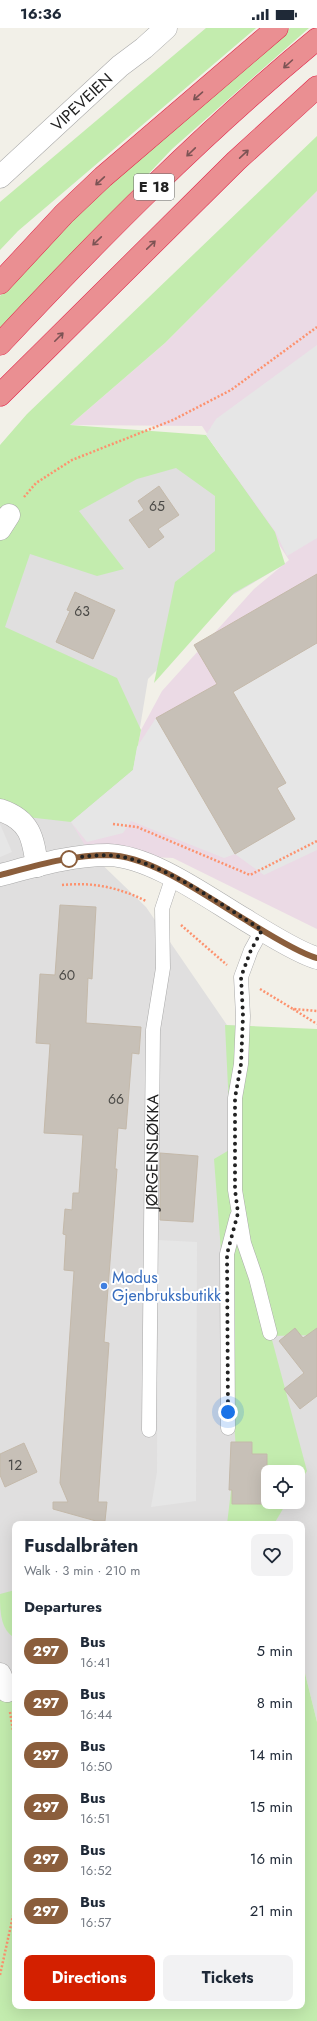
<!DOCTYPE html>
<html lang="en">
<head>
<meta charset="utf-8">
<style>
  :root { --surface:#fff; --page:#f2f2f3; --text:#1f2937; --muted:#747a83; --accent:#d32000 }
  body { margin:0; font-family:Jost,sans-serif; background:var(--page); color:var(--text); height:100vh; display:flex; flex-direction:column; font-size:15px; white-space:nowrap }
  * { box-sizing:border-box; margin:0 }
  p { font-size:13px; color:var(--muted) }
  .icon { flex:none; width:22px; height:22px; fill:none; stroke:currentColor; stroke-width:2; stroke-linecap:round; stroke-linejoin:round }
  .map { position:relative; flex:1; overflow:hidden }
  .drawer { position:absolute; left:12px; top:1493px; width:293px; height:488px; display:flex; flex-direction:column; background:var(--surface); border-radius:8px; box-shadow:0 4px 16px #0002 }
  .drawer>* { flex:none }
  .badge { padding:0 8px; border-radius:13px; font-size:14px; line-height:26px }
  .buttons { position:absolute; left:261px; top:1437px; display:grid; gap:8px }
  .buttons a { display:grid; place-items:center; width:44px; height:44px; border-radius:8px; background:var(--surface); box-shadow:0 4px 16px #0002; font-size:20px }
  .you { position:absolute; width:20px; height:20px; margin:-10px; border:3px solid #fff; border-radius:50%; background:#1a73e8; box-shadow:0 0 0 6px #1a73e833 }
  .map>.badge { position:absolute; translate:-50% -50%; box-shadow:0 0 0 2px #fff }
  h2 { padding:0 12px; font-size:15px; line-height:36px }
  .round { display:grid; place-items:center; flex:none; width:42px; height:42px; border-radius:8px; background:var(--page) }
  .summary { display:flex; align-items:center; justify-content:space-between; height:68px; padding:0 12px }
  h1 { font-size:19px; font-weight:700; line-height:30px }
  .cta { display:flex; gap:8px; margin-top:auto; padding:8px 12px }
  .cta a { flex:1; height:46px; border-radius:8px; background:var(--accent); color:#fff; font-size:16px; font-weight:700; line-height:46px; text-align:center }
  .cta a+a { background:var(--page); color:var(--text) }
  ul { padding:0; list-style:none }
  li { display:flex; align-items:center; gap:12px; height:52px; padding:0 12px }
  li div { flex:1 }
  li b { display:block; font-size:15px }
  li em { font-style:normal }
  li .badge { min-width:44px; font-weight:700; text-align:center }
  .status { display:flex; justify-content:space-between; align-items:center; height:28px; padding:0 20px; background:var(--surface); direction:ltr }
  .status svg { height:11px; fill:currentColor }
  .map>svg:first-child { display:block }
</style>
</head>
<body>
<div class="status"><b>16:36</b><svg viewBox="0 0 49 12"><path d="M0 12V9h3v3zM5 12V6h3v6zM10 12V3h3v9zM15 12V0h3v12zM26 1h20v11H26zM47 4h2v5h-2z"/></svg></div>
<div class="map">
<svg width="317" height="1993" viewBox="0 0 317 1993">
  <rect width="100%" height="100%" fill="#f2f0e8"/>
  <path fill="#e0dfdf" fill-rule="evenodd" d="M206 407 285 536 231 568 148 651 133 742 88 823 146 879 227 997 317 1003V1694L302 1633V1496H15V1670L0 1671V458ZM268 1444H298V1474H268Z"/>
  <polygon fill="#ebdae5" points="317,163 317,901 173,830 90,826 71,794 133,742 141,702 162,663 254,561 289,532 202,398 70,397 165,315"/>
  <g fill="#c3ecae">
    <polygon points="206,0 256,0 18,203 0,222 0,174"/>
    <polygon points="290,0 309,0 172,121 0,303 0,268 58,206 129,138"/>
    <polygon points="317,108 317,163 165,315 70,397 206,407 275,504 285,536 234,565 154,655 175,554 215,523 215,468 176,440 137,451 79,483 124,541 97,548 30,526 5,599 117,650 141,702 133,742 71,794 18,788 0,777 0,417 27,386"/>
    <polygon points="225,997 317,1001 317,1307 271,1308 307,1443 298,1457 298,1444 268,1444 268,1474 287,1474 274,1496 227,1496 236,1421 214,1131 231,1121"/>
    <path d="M15 1562V1610C0 1602 0 1582 0 1566Z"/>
    <polygon points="302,1633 317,1694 317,1993 0,1993 0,1664 15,1661 15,1978 302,1978"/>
  </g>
  <g fill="#e6e6e6">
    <polygon points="317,317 317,510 287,528 275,503 206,407 216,391"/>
    <polygon points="317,615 317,822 264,847 235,826 224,830 131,793 123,805 87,814 71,794 133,742 137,719 156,690 235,826 295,791 277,760 286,755 243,682 224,669"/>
    <polygon points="0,796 12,824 0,829"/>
    <polygon points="158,1212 197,1214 196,1473 151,1479 157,1444"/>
  </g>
  <g fill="#c7c0b7" stroke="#c4b9aa">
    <polygon points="159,458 179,487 158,501 164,509 149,520 129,492 144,482 138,473"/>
    <polygon points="317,546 317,615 233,664 286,755 277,760 295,791 235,826 156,690 217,656 194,617"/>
    <polygon points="75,564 115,582 93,631 56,614 70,583 67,582"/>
    <polygon points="60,877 96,879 92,951 88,950 86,995 141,999 139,1026 132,1025 126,1101 118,1100 115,1141 117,1141 104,1314 109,1315 98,1474 107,1474 105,1493 96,1493 53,1481 53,1474 68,1474 60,1455 74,1243 64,1242 66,1207 63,1206 65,1181 72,1182 73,1165 79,1165 83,1107 44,1105 50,1016 36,1015 40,946 55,947"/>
    <polygon points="160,1125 198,1128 193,1194 160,1192"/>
    <polygon points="295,1300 303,1310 317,1300 317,1368 300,1381 284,1361 304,1345 279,1313"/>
    <polygon points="231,1414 252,1414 252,1426 267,1426 267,1476 232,1476 232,1462 229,1462"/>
    <polygon points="24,1415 37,1444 5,1459 0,1447 0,1426"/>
  </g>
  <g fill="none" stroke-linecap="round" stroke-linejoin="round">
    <g stroke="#a9a9a9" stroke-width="15">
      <g id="service">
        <polyline points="262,902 251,922 241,949 243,988 241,1036 235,1070 235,1162 244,1215 256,1250 270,1305"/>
        <polyline points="228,1400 227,1226 237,1188"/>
        <path id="s1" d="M149 1402 153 1002 163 940 162 881 173 848"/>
      </g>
    </g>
    <g stroke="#a9a9a9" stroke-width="23">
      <g id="minor">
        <path id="s2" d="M0 149 120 38 144 20 166 0"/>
        <polyline points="0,501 9,487"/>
        <path d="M0 782C30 792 33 809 37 838"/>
        <polyline points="0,1646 7,1663"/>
      </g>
    </g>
    <g stroke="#a9a9a9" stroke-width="23">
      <path id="tertiary" d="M0 847C35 838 71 827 108 827 151 828 207 869 244 891 262 902 298 925 317 930"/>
    </g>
    <g stroke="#e02549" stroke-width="23">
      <g id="motorway">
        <polyline points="0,255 64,186 103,149 277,0"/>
        <path d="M0 316C100 209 204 104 317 11"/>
        <polyline points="0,367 236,133 317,59"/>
      </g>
    </g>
    <g stroke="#fd926e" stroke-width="2.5" stroke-dasharray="2 2" stroke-linecap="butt">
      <polyline points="24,469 36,455 72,432 173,392 231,362 317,299"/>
      <polyline points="113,796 137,799 250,847 317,813"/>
      <path d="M62 857C92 854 118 859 146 873"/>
      <polyline points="181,897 227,937"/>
      <polyline points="260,961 293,981 317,983"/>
      <polyline points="293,981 317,996"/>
      <polyline points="10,1684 15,1715"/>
      <polyline points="0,1947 15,1879"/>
    </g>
    <use href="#service" stroke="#fff" stroke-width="14"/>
    <use href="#minor" stroke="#fff" stroke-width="22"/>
    <use href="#tertiary" stroke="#fff" stroke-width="22"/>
    <use href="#motorway" stroke="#ea8f92" stroke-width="22"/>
  </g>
  <defs><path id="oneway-shaft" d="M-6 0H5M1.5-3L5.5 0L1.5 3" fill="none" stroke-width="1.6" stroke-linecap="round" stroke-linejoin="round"/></defs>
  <g stroke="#7c5354">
    <use href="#oneway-shaft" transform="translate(288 36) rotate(138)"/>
    <use href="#oneway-shaft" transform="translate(198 68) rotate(139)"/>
    <use href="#oneway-shaft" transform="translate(191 124) rotate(136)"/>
    <use href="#oneway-shaft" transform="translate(244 126) rotate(-43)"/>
    <use href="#oneway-shaft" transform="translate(100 153) rotate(137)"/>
    <use href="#oneway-shaft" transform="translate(97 213) rotate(136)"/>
    <use href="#oneway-shaft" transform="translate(151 217) rotate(-44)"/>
    <use href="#oneway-shaft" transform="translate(59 309) rotate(-45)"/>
  </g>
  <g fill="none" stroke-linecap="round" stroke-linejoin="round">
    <g stroke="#fff" stroke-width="9">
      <path id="line" d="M0 847C35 838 71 827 108 827 152 828 207 869 244 891 262 902 298 925 317 930"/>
    </g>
    <use href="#line" stroke="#8b5e3c" stroke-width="6"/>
    <path stroke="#222" stroke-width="4" stroke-dasharray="0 7.2" d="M69 831 65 832C86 827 110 825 131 831 173 842 225 879 262 902L251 922 241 949 243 988 241 1036 235 1070V1162L238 1185 227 1226 228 1384"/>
  </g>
  <circle fill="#fff" stroke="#8b5e3c" stroke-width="2" cx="69" cy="831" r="8"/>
  <circle fill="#3f7fe0" stroke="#fff" stroke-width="1.5" cx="104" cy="1258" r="4"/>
  <g text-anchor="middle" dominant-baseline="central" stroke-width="4" stroke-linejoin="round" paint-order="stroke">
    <g font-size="14" fill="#4b4a47">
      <text x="157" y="478">65</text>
      <text x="82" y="583">63</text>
      <text x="67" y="947">60</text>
      <text x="116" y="1071">66</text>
      <text x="15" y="1437">12</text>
    </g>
    <rect fill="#fff" stroke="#646464" stroke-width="1" x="134" y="146" width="40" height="26" rx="3"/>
    <g font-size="15" font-weight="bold" fill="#222">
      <text x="154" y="159">E 18</text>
    </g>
    <g font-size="16" fill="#222" stroke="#fff">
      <text stroke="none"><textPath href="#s2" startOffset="111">VIPEVEIEN</textPath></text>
      <text stroke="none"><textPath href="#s1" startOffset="278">JØRGENSLØKKA</textPath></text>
    </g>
    <g font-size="16" fill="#366cbe" stroke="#fff" text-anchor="start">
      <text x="112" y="1249">Modus<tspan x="112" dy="18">Gjenbruksbutikk</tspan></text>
    </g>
  </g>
</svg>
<div class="buttons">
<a><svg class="icon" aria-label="locate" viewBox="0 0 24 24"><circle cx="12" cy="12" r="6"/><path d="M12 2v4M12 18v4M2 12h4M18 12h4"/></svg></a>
</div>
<div class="you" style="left:228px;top:1384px"></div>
<section class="drawer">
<div class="summary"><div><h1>Fusdalbråten</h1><p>Walk · 3 min · 210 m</p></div><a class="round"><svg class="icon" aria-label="heart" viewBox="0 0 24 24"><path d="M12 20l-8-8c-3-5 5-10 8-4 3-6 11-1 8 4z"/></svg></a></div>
<h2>Departures</h2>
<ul>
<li><span class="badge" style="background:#8b5e3c;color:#fff">297</span><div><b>Bus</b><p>16:41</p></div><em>5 min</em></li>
<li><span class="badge" style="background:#8b5e3c;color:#fff">297</span><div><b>Bus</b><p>16:44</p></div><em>8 min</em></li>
<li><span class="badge" style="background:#8b5e3c;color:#fff">297</span><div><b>Bus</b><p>16:50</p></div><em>14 min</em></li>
<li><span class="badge" style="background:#8b5e3c;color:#fff">297</span><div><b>Bus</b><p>16:51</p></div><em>15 min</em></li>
<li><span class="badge" style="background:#8b5e3c;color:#fff">297</span><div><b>Bus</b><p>16:52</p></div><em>16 min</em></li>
<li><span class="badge" style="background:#8b5e3c;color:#fff">297</span><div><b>Bus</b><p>16:57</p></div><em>21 min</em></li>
</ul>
<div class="cta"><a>Directions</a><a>Tickets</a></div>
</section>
</div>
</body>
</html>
